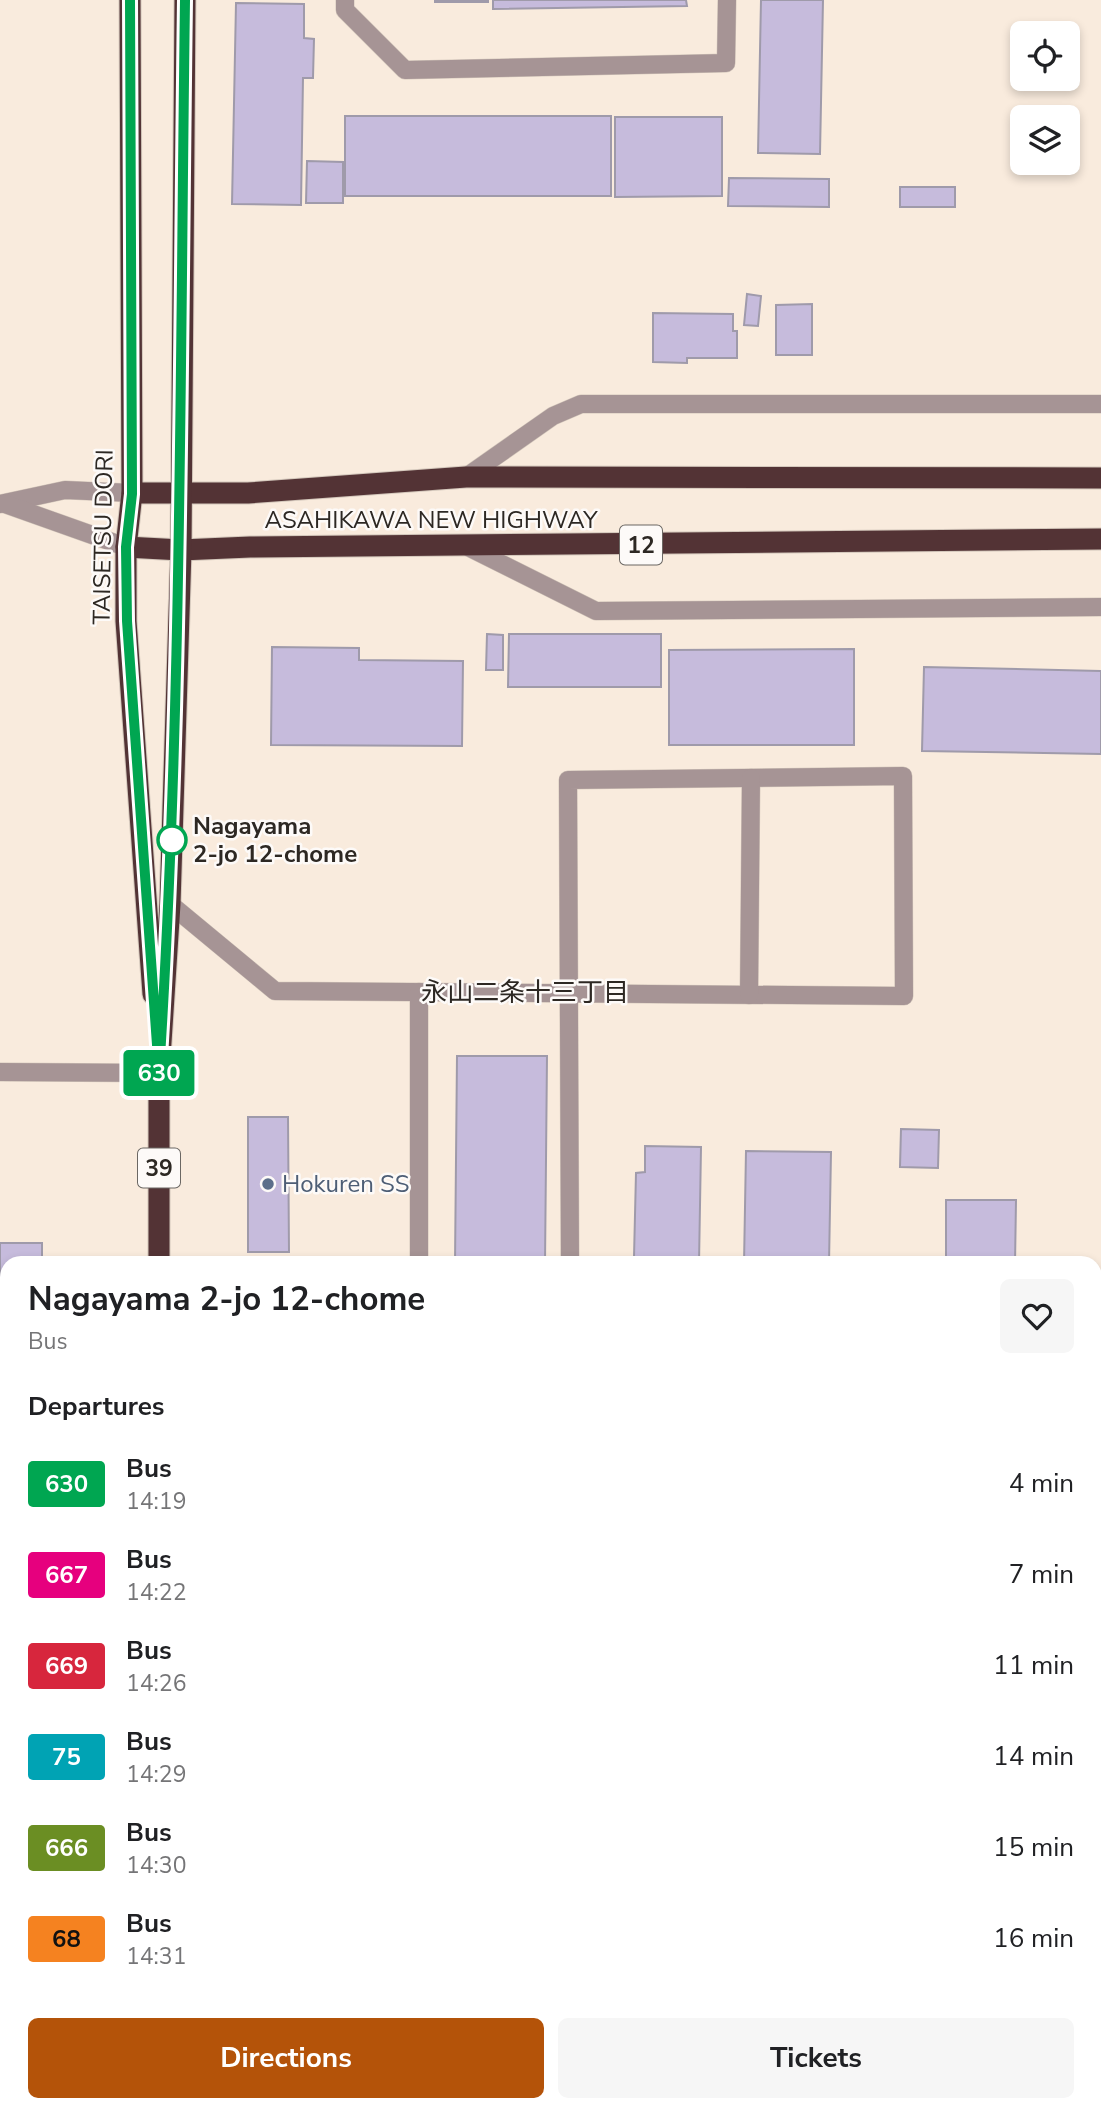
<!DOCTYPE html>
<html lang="en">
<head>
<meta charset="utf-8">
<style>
  :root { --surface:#fff; --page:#f6f6f6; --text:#202124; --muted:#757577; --accent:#b45309 }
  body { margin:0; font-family:"Nunito Sans","Noto Sans JP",sans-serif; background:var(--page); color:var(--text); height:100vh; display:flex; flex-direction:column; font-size:26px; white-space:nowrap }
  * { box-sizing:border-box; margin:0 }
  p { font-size:23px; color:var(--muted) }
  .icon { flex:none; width:38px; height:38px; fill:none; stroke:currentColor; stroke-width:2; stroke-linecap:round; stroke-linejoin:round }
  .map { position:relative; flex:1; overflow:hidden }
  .sheet { position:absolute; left:0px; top:1256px; width:1102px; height:856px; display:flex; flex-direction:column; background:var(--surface); border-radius:21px 21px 0 0; box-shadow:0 4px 10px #0003 }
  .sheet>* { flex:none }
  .badge { padding:0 14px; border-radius:5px; font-size:24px; line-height:46px }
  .fabs { position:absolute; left:1010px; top:21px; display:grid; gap:14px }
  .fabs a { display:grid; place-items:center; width:70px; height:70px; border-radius:10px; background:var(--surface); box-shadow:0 4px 10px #0003; font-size:35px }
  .map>.badge { position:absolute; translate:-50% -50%; box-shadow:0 0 0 4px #fff }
  h2 { padding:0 28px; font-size:26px; line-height:63px }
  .round { display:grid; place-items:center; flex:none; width:74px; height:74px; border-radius:10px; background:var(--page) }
  .summary { display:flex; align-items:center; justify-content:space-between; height:119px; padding:0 28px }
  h1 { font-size:33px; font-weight:700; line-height:52px }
  .primary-button { display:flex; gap:14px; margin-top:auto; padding:14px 28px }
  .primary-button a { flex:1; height:80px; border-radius:10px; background:var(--accent); color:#fff; font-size:28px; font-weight:700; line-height:80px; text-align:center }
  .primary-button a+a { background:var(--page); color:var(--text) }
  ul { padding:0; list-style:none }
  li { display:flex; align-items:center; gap:21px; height:91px; padding:0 28px }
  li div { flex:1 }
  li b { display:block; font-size:26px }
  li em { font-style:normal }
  li .badge { min-width:77px; font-weight:700; text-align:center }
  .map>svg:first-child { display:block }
</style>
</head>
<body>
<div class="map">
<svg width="1101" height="2111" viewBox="0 0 1101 2111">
  <rect width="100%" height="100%" fill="#f9ebdd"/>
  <g fill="#c6bbdc" stroke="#9f9aaa" stroke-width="2">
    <rect x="435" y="0" width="53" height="2"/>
    <polygon points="493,0 686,0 687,6 493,9"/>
    <polygon points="761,0 823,0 820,154 758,153"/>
    <polygon points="236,3 304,4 304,38 314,39 313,78 303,78 301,205 232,204"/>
    <rect x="345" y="116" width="266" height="80"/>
    <polygon points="615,117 722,117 722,196 615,197"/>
    <polygon points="307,161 343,162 343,203 306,203"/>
    <polygon points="729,178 829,179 829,207 728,206"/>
    <rect x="900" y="187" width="55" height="20"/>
    <polygon points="747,294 761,296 758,326 744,325"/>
    <polygon points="812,304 812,355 776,355 776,305"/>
    <polygon points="653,313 733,314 733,331 737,331 737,358 687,358 687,363 653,362"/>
    <polygon points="487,634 503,635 503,670 486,670"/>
    <polygon points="509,634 661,634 661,687 508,687"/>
    <polygon points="272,647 359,648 359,660 463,661 462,746 271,745"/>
    <polygon points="854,649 854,745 669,745 669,650"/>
    <polygon points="924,667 1101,671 1101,754 922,751"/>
    <polygon points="457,1056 547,1056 545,1264 455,1264"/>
    <polygon points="248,1117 288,1117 289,1252 248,1252"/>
    <polygon points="901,1129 939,1130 938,1168 900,1167"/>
    <polygon points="645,1146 701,1147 699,1264 644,1264 644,1257 634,1257 636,1173 645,1172"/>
    <polygon points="746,1151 831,1152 829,1264 744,1264"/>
    <polygon points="946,1200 1016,1200 1015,1264 946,1264"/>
    <polygon points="0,1243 42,1243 42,1264 7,1264 7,1322 0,1322"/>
    <polygon points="3,1371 7,1371 7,1480 2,1480"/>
    <rect x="0" y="1540" width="7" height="49"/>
    <rect x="0" y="1764" width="7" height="127"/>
    <polygon points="0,2035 7,2035 7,2105 83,2105 83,2111 0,2111"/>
    <rect x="277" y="2105" width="344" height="6"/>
    <rect x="626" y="2105" width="186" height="6"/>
    <rect x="820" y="2105" width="37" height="6"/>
  </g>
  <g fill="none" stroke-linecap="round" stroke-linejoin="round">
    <g stroke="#d4c8bc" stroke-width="19">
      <g id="minor">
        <polyline points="345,0 345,10 405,70 726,63 727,0"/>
        <polyline points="466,477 553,416 581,404 1101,404"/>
        <polyline points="0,504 65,490 132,493"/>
        <polyline points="5,504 126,547"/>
        <polyline points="468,547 596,611 1101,607"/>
        <polyline points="170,904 275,991 904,996 903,776 568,780 570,1264"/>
        <polyline points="419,992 419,1264"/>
        <polyline points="749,995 751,778"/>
        <polyline points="0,1072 159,1073"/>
        <polyline points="0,1348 7,1348"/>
        <polyline points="0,1617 7,1617"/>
        <polyline points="883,2105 883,2111"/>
      </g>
    </g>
    <g stroke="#d4c8bc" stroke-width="23">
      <g id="highway">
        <polyline points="130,0 132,493 126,547 126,621 153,994"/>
        <polyline points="132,493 248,493 466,477 1101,478"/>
        <polyline points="126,547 181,550 250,547 1101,539"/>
        <polyline points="159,1264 159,1073 170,904 181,550 185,0"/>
        <polyline points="155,2105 155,2111"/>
      </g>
    </g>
    <use href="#minor" stroke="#a69495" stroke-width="18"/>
    <use href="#highway" stroke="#533335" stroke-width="21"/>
  </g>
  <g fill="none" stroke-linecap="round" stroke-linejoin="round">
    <g stroke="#fff" stroke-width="16">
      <path id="line" d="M130 0 132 494 126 547 127 621 159 1073C182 716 180 358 185 0"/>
    </g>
    <use href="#line" stroke="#00a651" stroke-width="10"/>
  </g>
  <circle fill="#fff" stroke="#00a651" stroke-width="3.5" cx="172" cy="840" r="14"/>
  <circle fill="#5c6f8a" stroke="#fdfaf8" stroke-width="2.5" cx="268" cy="1184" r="7"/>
  <g text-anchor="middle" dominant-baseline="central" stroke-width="5" stroke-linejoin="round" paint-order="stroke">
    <g fill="#fdfaf8" stroke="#6b6763" stroke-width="2">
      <rect x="620" y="525.5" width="42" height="39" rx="5"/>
      <rect x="138" y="1148.5" width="42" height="39" rx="5"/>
    </g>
    <g font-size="23" font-weight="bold" fill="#2d2823">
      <text x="641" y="545">12</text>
      <text x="159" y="1168">39</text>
    </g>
    <g font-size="24" fill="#2d2823" stroke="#fdfaf8">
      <text x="431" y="520">ASAHIKAWA NEW HIGHWAY</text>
      <text transform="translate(103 537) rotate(-89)">TAISETSU DORI</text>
    </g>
    <g font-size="24" font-weight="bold" fill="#2d2823" stroke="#fdfaf8" text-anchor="start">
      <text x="193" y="826">Nagayama<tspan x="193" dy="28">2-jo 12-chome</tspan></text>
    </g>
    <g font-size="24" fill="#4e5e75" stroke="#fdfaf8" text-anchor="start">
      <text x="282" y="1184">Hokuren SS</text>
    </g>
    <g font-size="26" fill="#2d2823" stroke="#fdfaf8">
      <text x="525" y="992">永山二条十三丁目</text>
    </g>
  </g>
</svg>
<div class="fabs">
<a><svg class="icon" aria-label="locate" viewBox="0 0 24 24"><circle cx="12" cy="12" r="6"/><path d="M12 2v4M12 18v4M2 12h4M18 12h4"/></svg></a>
<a><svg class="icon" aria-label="layers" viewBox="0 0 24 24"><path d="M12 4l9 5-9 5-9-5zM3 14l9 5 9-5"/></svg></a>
</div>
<b class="badge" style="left:159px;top:1073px;background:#00a651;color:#fff">630</b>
<section class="sheet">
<div class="summary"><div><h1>Nagayama 2-jo 12-chome</h1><p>Bus</p></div><a class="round"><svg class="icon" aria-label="heart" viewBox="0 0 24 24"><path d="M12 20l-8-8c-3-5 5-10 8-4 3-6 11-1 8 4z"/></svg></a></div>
<h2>Departures</h2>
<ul>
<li><span class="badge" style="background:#00a651;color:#fff">630</span><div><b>Bus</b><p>14:19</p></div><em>4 min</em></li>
<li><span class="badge" style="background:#e6007e;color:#fff">667</span><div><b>Bus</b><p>14:22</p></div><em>7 min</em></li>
<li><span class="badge" style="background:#d7263d;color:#fff">669</span><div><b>Bus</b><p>14:26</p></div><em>11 min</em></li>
<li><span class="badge" style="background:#00a3b4;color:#fff">75</span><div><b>Bus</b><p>14:29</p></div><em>14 min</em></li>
<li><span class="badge" style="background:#6b8e23;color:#fff">666</span><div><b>Bus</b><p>14:30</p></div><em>15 min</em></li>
<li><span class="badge" style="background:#f58220;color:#111">68</span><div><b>Bus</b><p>14:31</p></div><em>16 min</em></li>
</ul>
<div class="primary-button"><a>Directions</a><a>Tickets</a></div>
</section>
</div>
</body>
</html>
